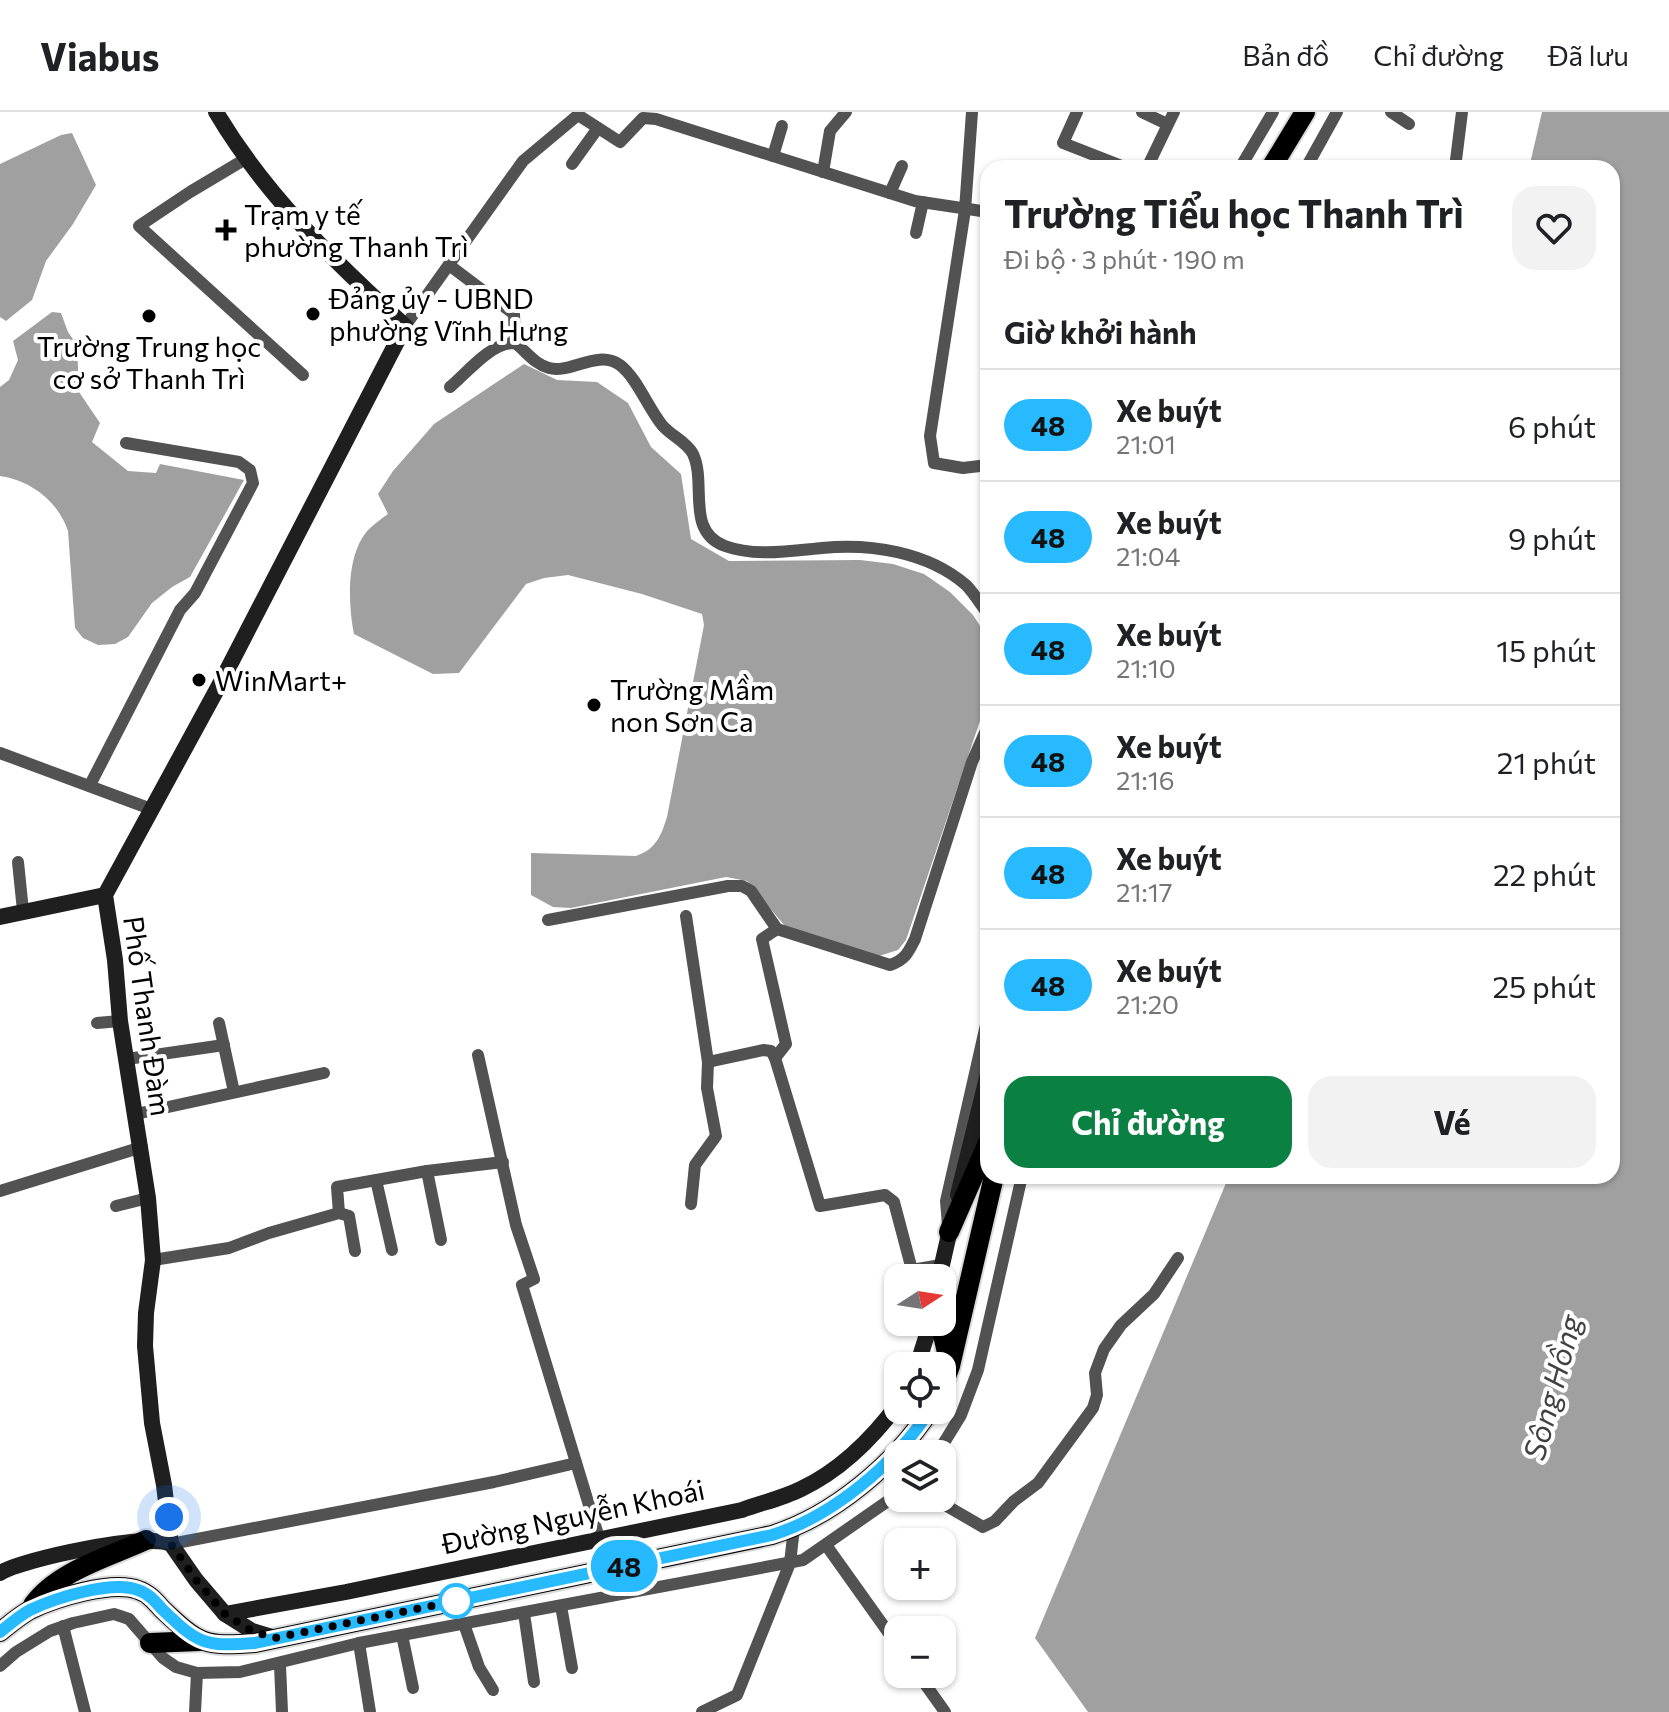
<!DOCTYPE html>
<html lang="vi">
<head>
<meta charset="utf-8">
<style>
  :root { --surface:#fff; --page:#f2f2f2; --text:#202124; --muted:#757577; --line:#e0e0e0; --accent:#0b8043 }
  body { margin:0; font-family:Commissioner,sans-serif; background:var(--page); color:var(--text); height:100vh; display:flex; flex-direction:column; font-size:30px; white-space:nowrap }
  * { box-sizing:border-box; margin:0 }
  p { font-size:26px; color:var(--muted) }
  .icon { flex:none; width:44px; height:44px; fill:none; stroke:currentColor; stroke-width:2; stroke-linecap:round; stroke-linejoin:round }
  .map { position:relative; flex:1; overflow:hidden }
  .sheet { position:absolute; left:980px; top:48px; width:640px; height:1024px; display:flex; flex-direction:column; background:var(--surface); border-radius:24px; box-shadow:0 2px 6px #0004 }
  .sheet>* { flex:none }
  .badge { padding:0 16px; border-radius:26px; font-size:28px; line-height:52px }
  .needle { width:52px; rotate:78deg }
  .controls { position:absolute; left:884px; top:1152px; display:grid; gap:16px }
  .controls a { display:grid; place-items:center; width:72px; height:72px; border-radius:16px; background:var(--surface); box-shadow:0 2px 6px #0004; font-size:40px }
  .you { position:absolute; width:40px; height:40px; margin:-20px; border:6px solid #fff; border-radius:50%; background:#1a73e8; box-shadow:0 0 0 12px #1a73e833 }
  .map>.badge { position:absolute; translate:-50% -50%; box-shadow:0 0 0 4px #fff }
  h2 { padding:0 24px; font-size:30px; line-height:72px }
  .round { display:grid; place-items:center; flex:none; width:84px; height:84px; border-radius:24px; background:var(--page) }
  .summary { display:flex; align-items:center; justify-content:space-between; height:136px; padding:0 24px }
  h1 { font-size:38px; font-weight:700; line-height:60px }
  .action { display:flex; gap:16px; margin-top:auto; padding:16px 24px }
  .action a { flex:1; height:92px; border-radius:24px; background:var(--accent); color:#fff; font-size:32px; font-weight:700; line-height:92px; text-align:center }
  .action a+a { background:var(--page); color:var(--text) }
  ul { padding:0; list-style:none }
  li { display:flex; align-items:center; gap:24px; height:112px; padding:0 24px; border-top:2px solid var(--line) }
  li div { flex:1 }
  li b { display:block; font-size:30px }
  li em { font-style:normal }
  li .badge { min-width:88px; font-weight:700; text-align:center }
  header { display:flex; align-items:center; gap:48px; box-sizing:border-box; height:112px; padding:0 40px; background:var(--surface); border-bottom:2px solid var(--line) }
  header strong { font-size:38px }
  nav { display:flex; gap:44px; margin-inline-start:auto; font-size:28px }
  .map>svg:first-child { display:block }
</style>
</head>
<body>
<header>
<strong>Viabus</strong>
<nav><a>Bản đồ</a><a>Chỉ đường</a><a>Đã lưu</a></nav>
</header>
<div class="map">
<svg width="1669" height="1600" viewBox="0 0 1669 1600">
  <rect width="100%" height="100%" fill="#fff"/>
  <g fill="#a0a0a0">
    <polygon points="1542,0 1669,0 1669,1600 1088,1600 1035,1526 1229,1064 1612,1064 1612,56 1529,56"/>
    <polygon points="72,21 96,73 73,112 46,149 32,188 6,209 0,205 0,52 61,23"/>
    <path d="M52 200 61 201 68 220 77 233 79 280 100 311 92 330 128 359 156 361 160 352 244 368 190 465 172 475 152 491 128 525 115 532 98 533 83 526 75 516 68 419C58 389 30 368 0 364V275L9 268 18 248 13 229Z"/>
    <path d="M524 252 557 268 597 270 628 291 651 335 681 362 691 427 729 449 860 448 893 452 924 462 950 480 973 503 988 526V585L906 828 898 838 879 844 785 814 747 769 726 765 571 796 553 795 531 783V741L636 744C656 737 661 724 667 705L704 513 702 502 642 482 568 463 544 466 526 472 459 561 433 562 354 522C348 491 346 443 368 418 374 412 381 407 388 402L378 382 393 359 434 312Z"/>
  </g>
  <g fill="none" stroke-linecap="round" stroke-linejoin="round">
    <g stroke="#dbdbdb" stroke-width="24">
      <g id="primary">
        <polyline points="1271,56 1305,0"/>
        <polyline points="949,1120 988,1031"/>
        <polyline points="940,1210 949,1249"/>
        <polyline points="942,1275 950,1254 994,1064"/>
        <path d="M33 1493C57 1459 109 1445 146 1428"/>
        <path d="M0 1520C10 1512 19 1504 30 1498 54 1486 112 1468 138 1478 148 1481 155 1489 162 1497 199 1532 204 1535 255 1531L772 1423C833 1404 895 1352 930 1298"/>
        <polyline points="150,1531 200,1529"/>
      </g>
    </g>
    <g stroke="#525252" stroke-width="12">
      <polyline points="972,0 965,98 930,324 934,351 963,356 988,353"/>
      <polyline points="1077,0 1063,31 1127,56"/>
      <polyline points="1142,0 1167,12"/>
      <polyline points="1391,0 1409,12"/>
      <polyline points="773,44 782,14"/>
      <polyline points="247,46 190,80 139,114 303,263"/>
      <polyline points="572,52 598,16"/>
      <polyline points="1147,56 1174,0"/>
      <polyline points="1240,56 1273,0"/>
      <polyline points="1306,56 1337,0"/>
      <polyline points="1455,56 1462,0"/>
      <polyline points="823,60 830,19 846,0"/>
      <polyline points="890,81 902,54"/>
      <polyline points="916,121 923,90"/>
      <polyline points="449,153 514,202 515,231"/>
      <polyline points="405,214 523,49 578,3 620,30 643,6 656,7 915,89 988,100"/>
      <path d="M450 275C467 261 491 230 515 231 526 239 534 252 549 256 570 262 598 237 620 253 637 266 648 296 662 313 671 324 686 329 693 342 707 372 685 419 725 434 755 445 791 439 822 436 870 431 928 440 966 473 974 481 981 493 988 502"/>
      <polyline points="0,641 151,697"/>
      <polyline points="90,673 180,498 195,481 253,371 250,358 239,350 126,331"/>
      <polyline points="18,750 23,799"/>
      <polyline points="686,804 708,950 707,976 716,1024 695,1053 691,1092"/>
      <path d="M548 808 728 774H742L751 779 777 817 890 853C905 848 908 841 915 827L972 650 988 614"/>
      <polyline points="97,911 120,909"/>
      <polyline points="219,911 234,980"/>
      <polyline points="478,943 516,1113 534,1167 522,1173 599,1426"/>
      <polyline points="775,946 786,932 762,827 777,817"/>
      <polyline points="127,947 224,933"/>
      <polyline points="708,950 763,938 771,939 775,946 820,1094 885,1083 894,1090 912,1158 941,1153"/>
      <polyline points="136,1002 324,961"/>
      <polyline points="427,1059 441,1128"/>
      <polyline points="376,1068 392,1138"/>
      <polyline points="0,1079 142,1035"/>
      <polyline points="116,1094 148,1086"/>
      <polyline points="339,1101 337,1075 427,1059 503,1050"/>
      <polyline points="948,1113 946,1089 988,904"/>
      <polyline points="153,1148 229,1136 269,1121 339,1101 349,1104 355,1139"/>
      <polyline points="937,1342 961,1303 978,1258 1022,1064"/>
      <polyline points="933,1386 983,1415 995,1409 1014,1389 1038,1371 1093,1296 1097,1283 1095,1261 1104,1237 1121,1213 1154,1182 1178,1146"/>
      <polyline points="171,1432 494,1370 576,1351"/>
      <polyline points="826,1433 898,1534"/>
      <polyline points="561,1494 572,1556"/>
      <polyline points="524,1501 534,1570"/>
      <polyline points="464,1512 479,1555 493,1578"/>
      <polyline points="63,1514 85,1600"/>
      <polyline points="402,1523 413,1576"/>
      <polyline points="359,1531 370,1600"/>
      <polyline points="280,1553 282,1600"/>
      <polyline points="0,1554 16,1540 50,1519 73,1511 114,1502 129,1507 163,1546 176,1555 197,1561 240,1560 359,1531 803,1448 898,1382"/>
      <polyline points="918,1562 945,1600"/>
      <polyline points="195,1600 197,1561"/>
      <polyline points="702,1600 737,1583 790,1451 794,1416"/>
    </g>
    <g stroke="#1f1f1f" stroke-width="16">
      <path d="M216 0C265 83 335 150 405 214L221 570 105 783 115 848 120 909 148 1086 153 1148 146 1201 145 1234 152 1311 164 1373 171 1432 196 1468 225 1502 252 1519 275 1526"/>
      <polyline points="0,805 105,783"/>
      <polyline points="958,1083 988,962"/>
      <polyline points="939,1166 952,1109"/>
      <polyline points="917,1254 931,1210"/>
      <path d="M0 1461C22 1447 150 1420 171 1432"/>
      <path d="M225 1502 346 1480 742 1398C761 1391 783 1386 801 1377 841 1358 872 1327 898 1292"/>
    </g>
    <use href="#primary" stroke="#000" stroke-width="20"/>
  </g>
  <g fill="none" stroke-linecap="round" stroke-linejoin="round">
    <g stroke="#fff" stroke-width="18">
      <path id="line" d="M0 1520C10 1512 19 1504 30 1498 55 1486 112 1468 138 1478 148 1481 155 1489 162 1497 198 1532 204 1535 255 1531L772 1423C833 1404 895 1352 930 1298"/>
    </g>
    <use href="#line" stroke="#27baff" stroke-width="12"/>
    <polyline stroke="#000" stroke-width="8" stroke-dasharray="0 14.4" points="169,1405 171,1432 196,1468 225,1502 252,1519 275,1526 465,1487 456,1489"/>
  </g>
  <g fill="#000" stroke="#fff" stroke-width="3">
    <path d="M222 106h8v8h8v8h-8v8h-8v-8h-8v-8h8z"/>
    <circle cx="313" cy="202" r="8"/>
    <circle cx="149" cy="204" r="8"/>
    <circle cx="199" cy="568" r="8"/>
    <circle cx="594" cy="593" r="8"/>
  </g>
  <circle fill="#fff" stroke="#27baff" stroke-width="4" cx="456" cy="1489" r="16"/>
  <g text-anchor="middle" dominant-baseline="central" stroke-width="8" stroke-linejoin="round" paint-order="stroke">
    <g font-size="28" fill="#000" stroke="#fff" text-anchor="start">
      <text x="244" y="102">Trạm y tế<tspan x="244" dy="32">phường Thanh Trì</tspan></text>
      <text x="329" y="186">Đảng ủy - UBND<tspan x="329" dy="32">phường Vĩnh Hưng</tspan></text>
      <text x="149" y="234" text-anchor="middle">Trường Trung học<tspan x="149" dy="32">cơ sở Thanh Trì</tspan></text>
      <text x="215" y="568">WinMart+</text>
      <text x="610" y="577">Trường Mầm<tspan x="610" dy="32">non Sơn Ca</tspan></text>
    </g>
    <g font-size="28" fill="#000" stroke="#fff">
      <text transform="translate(148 904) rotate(82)">Phố Thanh Đàm</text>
      <text transform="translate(573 1404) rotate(-12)">Đường Nguyễn Khoái</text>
    </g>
    <g font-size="30" font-style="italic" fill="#414141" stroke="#fff">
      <text transform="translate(1551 1275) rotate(-75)">Sông Hồng</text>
    </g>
  </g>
</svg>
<div class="controls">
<a><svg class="needle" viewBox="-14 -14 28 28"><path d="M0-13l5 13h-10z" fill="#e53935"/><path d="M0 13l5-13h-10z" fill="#757577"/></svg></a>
<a><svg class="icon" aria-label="locate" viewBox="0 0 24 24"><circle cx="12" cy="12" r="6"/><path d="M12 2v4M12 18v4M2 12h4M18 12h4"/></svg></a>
<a><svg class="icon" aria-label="layers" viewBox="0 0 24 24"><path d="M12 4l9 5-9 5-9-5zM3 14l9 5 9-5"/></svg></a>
<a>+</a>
<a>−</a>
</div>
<div class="you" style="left:169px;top:1405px"></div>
<b class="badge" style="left:624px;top:1454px;background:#27baff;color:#111">48</b>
<section class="sheet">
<div class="summary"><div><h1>Trường Tiểu học Thanh Trì</h1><p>Đi bộ · 3 phút · 190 m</p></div><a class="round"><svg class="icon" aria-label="heart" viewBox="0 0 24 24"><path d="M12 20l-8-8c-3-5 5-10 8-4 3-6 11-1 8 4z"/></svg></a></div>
<h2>Giờ khởi hành</h2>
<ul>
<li><span class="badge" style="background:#27baff;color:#111">48</span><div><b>Xe buýt</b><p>21:01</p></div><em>6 phút</em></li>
<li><span class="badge" style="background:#27baff;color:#111">48</span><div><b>Xe buýt</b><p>21:04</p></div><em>9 phút</em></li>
<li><span class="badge" style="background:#27baff;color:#111">48</span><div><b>Xe buýt</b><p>21:10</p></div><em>15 phút</em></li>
<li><span class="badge" style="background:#27baff;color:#111">48</span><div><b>Xe buýt</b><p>21:16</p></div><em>21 phút</em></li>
<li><span class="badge" style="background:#27baff;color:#111">48</span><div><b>Xe buýt</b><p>21:17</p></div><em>22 phút</em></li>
<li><span class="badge" style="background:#27baff;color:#111">48</span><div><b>Xe buýt</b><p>21:20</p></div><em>25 phút</em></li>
</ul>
<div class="action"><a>Chỉ đường</a><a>Vé</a></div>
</section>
</div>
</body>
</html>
